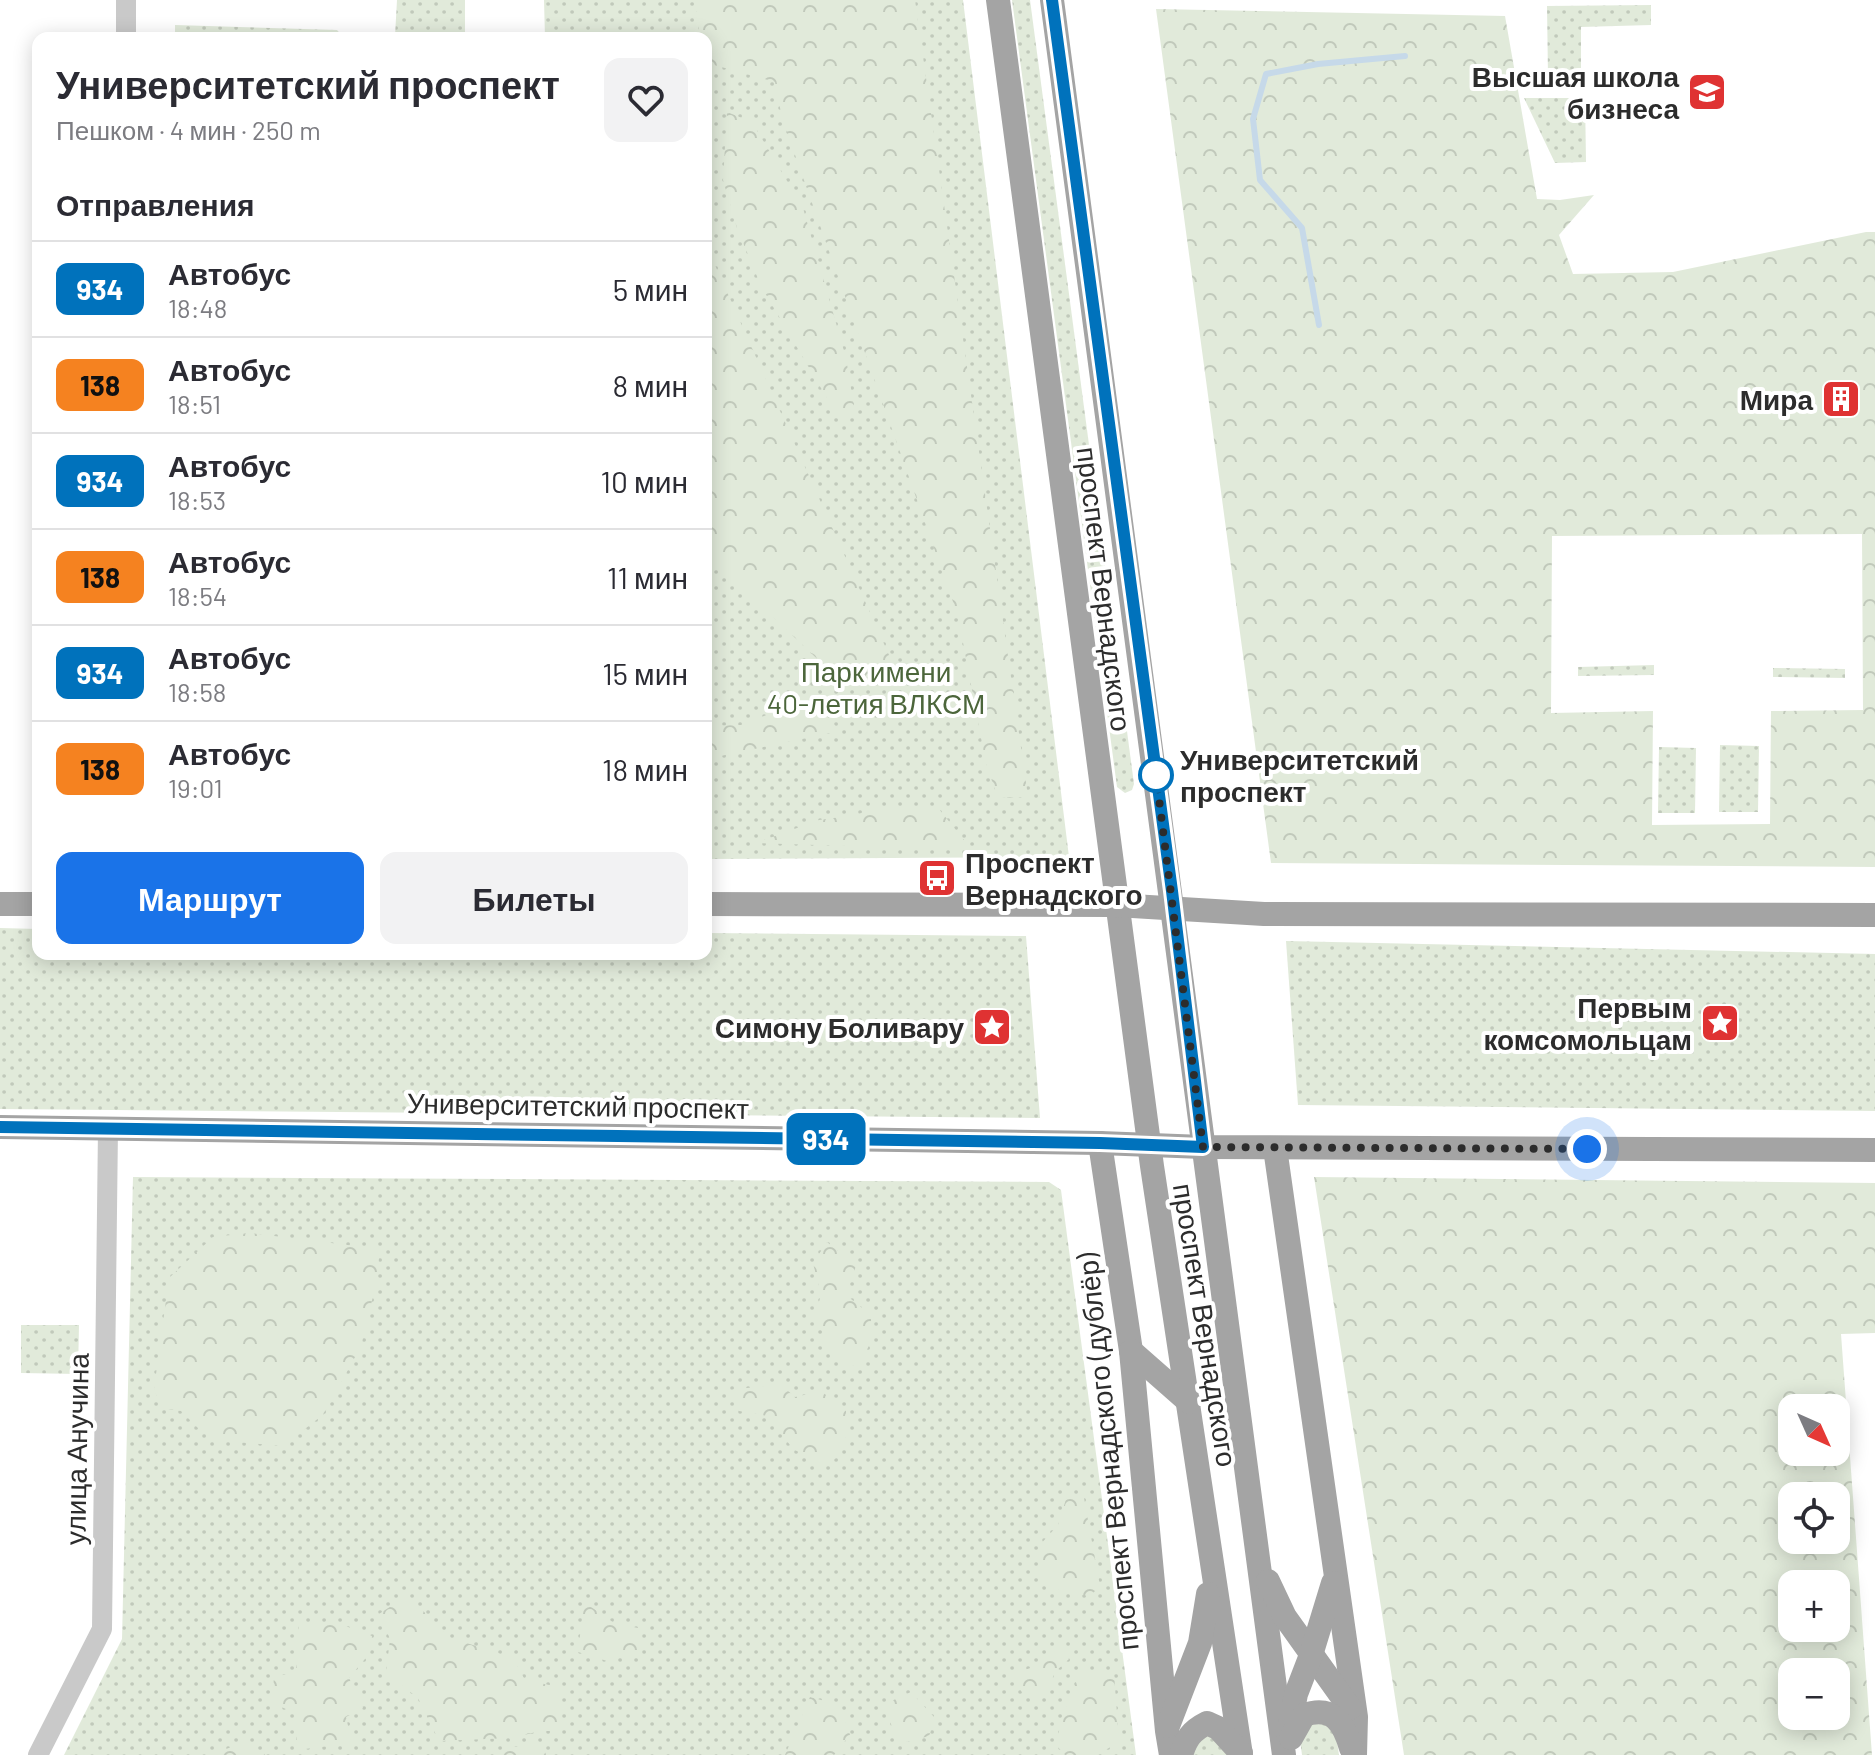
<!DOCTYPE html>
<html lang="ru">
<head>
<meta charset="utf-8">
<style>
  :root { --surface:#fff; --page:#f2f2f3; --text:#2b2b33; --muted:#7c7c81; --line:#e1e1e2; --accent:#1a73e8 }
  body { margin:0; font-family:Barlow,sans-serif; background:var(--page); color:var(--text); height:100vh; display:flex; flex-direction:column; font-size:30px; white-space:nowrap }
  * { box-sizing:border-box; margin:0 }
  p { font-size:26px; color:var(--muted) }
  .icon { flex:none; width:44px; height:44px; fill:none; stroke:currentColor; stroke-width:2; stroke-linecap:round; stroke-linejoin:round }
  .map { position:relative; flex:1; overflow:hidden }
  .details { position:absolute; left:32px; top:32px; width:680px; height:928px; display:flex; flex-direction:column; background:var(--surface); border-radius:16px; box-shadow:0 4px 20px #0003 }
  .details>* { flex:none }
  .badge { padding:0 16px; border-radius:12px; font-size:28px; line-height:52px }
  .needle { width:52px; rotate:135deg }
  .tools { position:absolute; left:1778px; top:1394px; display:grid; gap:16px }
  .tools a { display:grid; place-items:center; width:72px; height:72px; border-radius:16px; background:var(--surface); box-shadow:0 4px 20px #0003; font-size:40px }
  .you { position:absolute; width:40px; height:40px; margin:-20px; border:6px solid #fff; border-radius:50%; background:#1a73e8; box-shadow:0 0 0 12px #1a73e833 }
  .map>.badge { position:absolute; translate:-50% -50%; box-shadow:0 0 0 4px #fff }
  h2 { padding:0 24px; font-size:30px; line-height:72px }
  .round { display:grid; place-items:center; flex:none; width:84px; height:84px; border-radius:16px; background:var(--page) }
  .head { display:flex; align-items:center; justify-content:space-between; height:136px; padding:0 24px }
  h1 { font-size:38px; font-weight:700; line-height:60px }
  .button { display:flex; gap:16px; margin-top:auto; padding:16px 24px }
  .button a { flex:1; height:92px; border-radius:16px; background:var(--accent); color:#fff; font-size:32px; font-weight:700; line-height:92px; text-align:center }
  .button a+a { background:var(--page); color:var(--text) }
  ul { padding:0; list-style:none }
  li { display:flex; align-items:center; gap:24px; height:96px; padding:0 24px; border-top:2px solid var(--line) }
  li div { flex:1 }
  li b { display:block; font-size:30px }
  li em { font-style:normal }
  li .badge { min-width:88px; font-weight:700; text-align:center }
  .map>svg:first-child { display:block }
</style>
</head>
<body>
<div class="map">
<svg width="1875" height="1755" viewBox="0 0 1875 1755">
  <defs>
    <pattern id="grass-dots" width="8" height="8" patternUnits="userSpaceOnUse" patternTransform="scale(2)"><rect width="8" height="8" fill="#e1eada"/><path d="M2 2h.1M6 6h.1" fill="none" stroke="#c1c9bb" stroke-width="1.8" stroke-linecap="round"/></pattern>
    <pattern id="forest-crowns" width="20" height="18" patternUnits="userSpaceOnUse" patternTransform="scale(2)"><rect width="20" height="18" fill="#e1eada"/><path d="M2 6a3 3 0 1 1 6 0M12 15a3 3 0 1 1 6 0" fill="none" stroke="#c1c9bb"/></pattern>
  </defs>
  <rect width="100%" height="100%" fill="#fff"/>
  <g fill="url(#grass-dots)">
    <polygon points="397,0 465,0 465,38 392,38 395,36"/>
    <polygon points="544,0 963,0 1069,857 706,859 706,38 545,38"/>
    <polygon points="1012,0 1030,0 1134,784 1132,790 1125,793 1117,787"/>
    <polygon points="1651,5 1651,25 1581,27 1581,77 1548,77 1547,6"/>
    <polygon points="175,25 337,30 344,38 175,38"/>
    <polygon points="1524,98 1585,98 1586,162 1555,163"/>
    <polygon points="1654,665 1654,675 1578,676 1578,667"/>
    <polygon points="1773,668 1845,669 1845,678 1773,677"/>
    <polygon points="1720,745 1759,746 1758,812 1719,812"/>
    <polygon points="1659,747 1696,748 1695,813 1658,813"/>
    <polygon points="0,928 38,929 38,954 706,954 706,933 1026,936 1040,1118 0,1109"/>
    <polygon points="1286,941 1875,954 1875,1111 1298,1105"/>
    <polygon points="133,1177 1049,1182 1061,1190 1136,1755 64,1755 122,1639"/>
    <polygon points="21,1325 79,1325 78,1374 21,1373"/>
    <polygon points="1324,1723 1336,1735 1339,1755 1302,1755 1300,1740 1308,1725"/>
    <polygon points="1207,1735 1219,1736 1230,1755 1189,1755 1191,1748"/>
  </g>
  <g fill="url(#forest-crowns)" fill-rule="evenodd">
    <polygon points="699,0 915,0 1028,797 998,798 986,764 958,616 782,118 775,82 707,63 706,38 701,38 696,16"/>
    <path d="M1156 9 1505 16 1537 199 1560 200 1594 195 1559 235 1573 274 1673 272 1866 232H1875V867L1271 863ZM1862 534 1863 710 1771 711 1770 824 1652 825 1653 711 1551 713 1552 536Z"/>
    <polygon points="727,112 752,122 803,208 846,358 855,413 838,417 761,286 737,228 723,180"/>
    <polygon points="706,245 889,655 898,681 832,673 706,553"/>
    <polygon points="810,698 840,731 706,759 706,726 741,725"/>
    <polygon points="877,807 939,809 972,850 756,843 819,820 856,815"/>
    <path d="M1314 1177 1875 1183V1333L1841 1334 1872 1755H1404ZM1792 1408H1836V1452H1792ZM1792 1496H1836V1540H1792ZM1792 1584H1836V1628H1792ZM1792 1672H1836V1716H1792Z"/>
    <polygon points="249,1233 380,1249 376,1284 361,1346 324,1414 283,1446 225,1441 199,1429 181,1411 162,1408 154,1389 169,1278 213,1237"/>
    <polygon points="827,1242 856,1266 846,1295 871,1315 871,1341 861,1363 847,1368 827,1347 816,1312 821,1295 813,1263"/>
    <polygon points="780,1384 795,1397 821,1391 846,1411 846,1437 835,1459 822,1464 793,1449 768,1416 739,1411 730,1390"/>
    <polygon points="1067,1496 1084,1498 1100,1586 1090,1596 1074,1594 1041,1585 1038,1547 1058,1525"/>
    <polygon points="408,1595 448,1637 513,1658 525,1680 559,1687 560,1731 540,1731 512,1738 439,1741 418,1698 386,1673 390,1639 379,1614"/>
    <polygon points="584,1602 614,1623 638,1628 640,1656 620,1656 607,1661 578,1652"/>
    <polygon points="299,1622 335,1622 372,1636 370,1653 349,1678 363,1708 346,1717 352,1743 297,1750 295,1713 272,1703 274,1677 296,1672"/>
    <polygon points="1058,1642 1069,1659 1055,1672 1046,1696 1023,1694 1011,1674 1037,1666"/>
    <polygon points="1114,1673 1119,1742 1097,1755 1065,1755 1056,1745 1062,1717 1079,1674"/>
    <polygon points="911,1692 935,1718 929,1736 907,1742 892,1729 887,1703"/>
    <polygon points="810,1697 840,1705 850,1735 834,1755 785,1755"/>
    <polygon points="242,1743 263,1752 265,1755 210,1755"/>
    <polygon points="543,1744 546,1755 502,1755 502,1748"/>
  </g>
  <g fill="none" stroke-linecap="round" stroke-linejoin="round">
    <polyline stroke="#c6d9e9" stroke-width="6" points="1319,325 1302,228 1260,180 1253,119 1266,74 1318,64 1405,56"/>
    <g stroke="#c9c9c9" stroke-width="20">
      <polyline points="126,0 126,38"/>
      <polyline points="38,1755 102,1629 108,1128"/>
    </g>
    <g stroke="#a4a4a4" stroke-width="24">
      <polyline points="998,0 1152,1166 1241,1755"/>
      <polyline points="1052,0 1284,1755"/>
      <polyline points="0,904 38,904"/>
      <polyline points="706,904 1116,905 1264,914 1875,915"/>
      <polyline points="0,1127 1100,1143 1203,1147 1875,1150"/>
      <polyline points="1100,1143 1131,1351 1167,1731 1171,1755"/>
      <polyline points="1275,1148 1356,1717 1355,1755"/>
      <polyline points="1131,1351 1189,1402"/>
      <polyline points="1268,1581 1285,1617 1350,1708"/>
      <polyline points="1168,1726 1200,1643 1208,1594"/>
      <polyline points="1288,1735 1296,1694 1311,1655 1333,1583"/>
      <path d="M1291 1738 1304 1715C1333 1705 1344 1723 1351 1748"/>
      <path d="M1181 1755C1186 1739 1191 1731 1207 1723L1218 1728 1241 1753"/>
    </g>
  </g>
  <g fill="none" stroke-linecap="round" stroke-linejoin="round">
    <g stroke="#fff" stroke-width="18">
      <polyline id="line" points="0,1127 1100,1143 1203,1147 1172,891 1052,0"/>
    </g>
    <use href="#line" stroke="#0072bc" stroke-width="12"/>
    <polyline stroke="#2c2c2c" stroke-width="8" stroke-dasharray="0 14.4" points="1156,775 1203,1147 1587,1149"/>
  </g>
  <defs>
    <g id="university-square" transform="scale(2)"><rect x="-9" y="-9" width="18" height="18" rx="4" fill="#df3232" stroke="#fff"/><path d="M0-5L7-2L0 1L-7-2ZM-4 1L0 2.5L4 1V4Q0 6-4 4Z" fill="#fff"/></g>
    <g id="building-square" transform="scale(2)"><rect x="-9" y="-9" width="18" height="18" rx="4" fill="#df3232" stroke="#fff"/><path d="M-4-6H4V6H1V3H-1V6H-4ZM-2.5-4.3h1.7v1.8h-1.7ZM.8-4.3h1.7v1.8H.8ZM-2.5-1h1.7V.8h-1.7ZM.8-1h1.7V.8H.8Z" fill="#fff"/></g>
    <g id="bus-square" transform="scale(2)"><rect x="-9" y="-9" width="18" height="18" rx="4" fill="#df3232" stroke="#fff"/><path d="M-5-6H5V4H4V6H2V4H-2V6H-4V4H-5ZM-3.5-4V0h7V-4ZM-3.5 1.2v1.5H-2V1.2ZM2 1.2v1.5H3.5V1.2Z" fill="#fff"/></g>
    <g id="sight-square" transform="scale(2)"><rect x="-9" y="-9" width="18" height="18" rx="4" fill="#df3232" stroke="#fff"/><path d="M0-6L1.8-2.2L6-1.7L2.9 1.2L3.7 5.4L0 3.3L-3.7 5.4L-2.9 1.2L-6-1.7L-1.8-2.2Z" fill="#fff"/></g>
  </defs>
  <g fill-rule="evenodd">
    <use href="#university-square" x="1707" y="92"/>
    <use href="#building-square" x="1841" y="399"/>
    <use href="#bus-square" x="937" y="878"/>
    <use href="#sight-square" x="1720" y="1023"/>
    <use href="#sight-square" x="992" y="1027"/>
  </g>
  <circle fill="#fff" stroke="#0072bc" stroke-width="4" cx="1156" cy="775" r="16"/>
  <g text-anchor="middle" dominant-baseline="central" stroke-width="8" stroke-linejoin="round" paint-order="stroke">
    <g font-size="28" font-weight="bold" fill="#2c2c2c" stroke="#fff" text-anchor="end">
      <text x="1679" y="76">Высшая школа<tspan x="1679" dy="32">бизнеса</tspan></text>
      <text x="1813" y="399">Мира</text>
      <text x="965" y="862" text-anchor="start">Проспект<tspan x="965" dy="32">Вернадского</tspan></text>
      <text x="1692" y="1007">Первым<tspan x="1692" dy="32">комсомольцам</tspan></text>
      <text x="964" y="1027">Симону Боливару</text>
    </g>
    <g font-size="28" fill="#2c2c2c" stroke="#fff">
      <text transform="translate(1105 589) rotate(83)">проспект Вернадского</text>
      <text transform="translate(578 1105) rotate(1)">Университетский проспект</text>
      <text transform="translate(1206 1325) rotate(81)">проспект Вернадского</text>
      <text transform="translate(76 1449) rotate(-89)">улица Анучина</text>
      <text transform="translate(1107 1452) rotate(-96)">проспект Вернадского (дублёр)</text>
    </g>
    <g font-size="28" fill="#4c663b" stroke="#fff">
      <text x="876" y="671">Парк имени<tspan x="876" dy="32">40-летия ВЛКСМ</tspan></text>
    </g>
    <g font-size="28" font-weight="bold" fill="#2c2c2c" stroke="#fff" text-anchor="start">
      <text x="1180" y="759">Университетский<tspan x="1180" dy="32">проспект</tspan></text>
    </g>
  </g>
</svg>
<div class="tools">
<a><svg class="needle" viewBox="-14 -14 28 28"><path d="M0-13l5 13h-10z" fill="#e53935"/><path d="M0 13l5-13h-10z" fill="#7c7c81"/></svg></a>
<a><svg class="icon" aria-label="locate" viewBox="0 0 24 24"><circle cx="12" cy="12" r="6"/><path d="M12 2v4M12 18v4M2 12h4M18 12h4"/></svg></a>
<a>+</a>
<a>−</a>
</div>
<div class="you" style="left:1587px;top:1149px"></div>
<b class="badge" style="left:826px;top:1139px;background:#0072bc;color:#fff">934</b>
<section class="details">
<div class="head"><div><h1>Университетский проспект</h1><p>Пешком · 4 мин · 250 m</p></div><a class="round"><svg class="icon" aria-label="heart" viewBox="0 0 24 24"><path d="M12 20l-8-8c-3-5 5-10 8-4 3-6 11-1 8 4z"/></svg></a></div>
<h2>Отправления</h2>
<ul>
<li><span class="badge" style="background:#0072bc;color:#fff">934</span><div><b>Автобус</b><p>18:48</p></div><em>5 мин</em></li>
<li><span class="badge" style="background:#f58220;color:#111">138</span><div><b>Автобус</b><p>18:51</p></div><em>8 мин</em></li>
<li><span class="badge" style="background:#0072bc;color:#fff">934</span><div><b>Автобус</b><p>18:53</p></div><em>10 мин</em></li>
<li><span class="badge" style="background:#f58220;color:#111">138</span><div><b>Автобус</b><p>18:54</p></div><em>11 мин</em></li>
<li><span class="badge" style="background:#0072bc;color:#fff">934</span><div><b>Автобус</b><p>18:58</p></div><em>15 мин</em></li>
<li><span class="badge" style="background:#f58220;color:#111">138</span><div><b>Автобус</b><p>19:01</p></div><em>18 мин</em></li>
</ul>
<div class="button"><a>Маршрут</a><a>Билеты</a></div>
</section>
</div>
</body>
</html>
